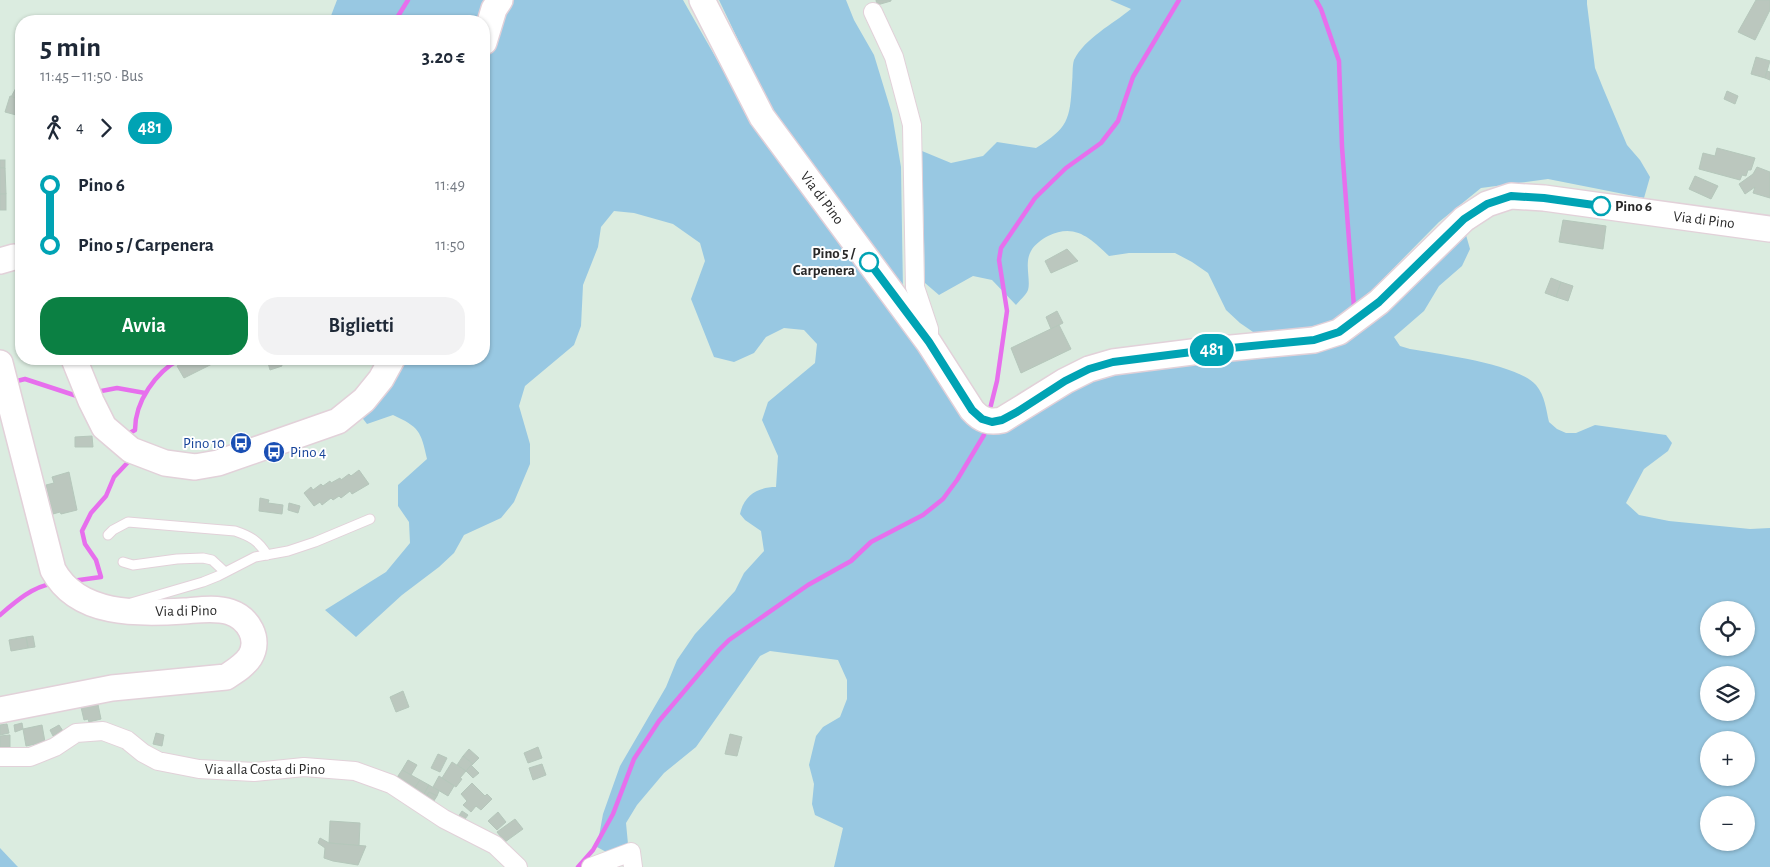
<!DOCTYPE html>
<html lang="it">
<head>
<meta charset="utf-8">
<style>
  :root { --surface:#fff; --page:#f2f2f3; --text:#1f2937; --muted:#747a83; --accent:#0b8043 }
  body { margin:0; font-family:"Alegreya Sans",sans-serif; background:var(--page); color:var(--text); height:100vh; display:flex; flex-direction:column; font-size:19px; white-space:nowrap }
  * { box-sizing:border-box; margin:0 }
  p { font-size:16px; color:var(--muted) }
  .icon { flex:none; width:28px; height:28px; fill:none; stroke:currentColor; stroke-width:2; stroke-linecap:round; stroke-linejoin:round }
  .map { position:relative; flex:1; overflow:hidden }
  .details { position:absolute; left:15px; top:15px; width:475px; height:350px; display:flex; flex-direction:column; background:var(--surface); border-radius:20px; box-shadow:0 1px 4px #0004 }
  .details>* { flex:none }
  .badge { padding:0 10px; border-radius:16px; font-size:18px; line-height:32px }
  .controls { position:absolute; left:1700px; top:601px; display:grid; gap:10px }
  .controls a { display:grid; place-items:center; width:55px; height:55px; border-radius:50%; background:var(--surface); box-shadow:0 1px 4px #0004; font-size:25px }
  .map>.badge { position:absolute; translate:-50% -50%; box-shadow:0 0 0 2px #fff }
  .legs { display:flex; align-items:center; gap:8px; height:55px; padding:0 25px; font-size:16px }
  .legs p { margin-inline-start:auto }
  .summary { display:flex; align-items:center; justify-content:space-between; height:85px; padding:0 25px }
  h1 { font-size:28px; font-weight:700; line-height:38px }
  .action { display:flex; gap:10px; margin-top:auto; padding:10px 25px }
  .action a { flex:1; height:58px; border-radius:20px; background:var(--accent); color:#fff; font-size:20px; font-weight:700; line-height:58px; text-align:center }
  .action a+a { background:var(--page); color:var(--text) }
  ul { padding:0 25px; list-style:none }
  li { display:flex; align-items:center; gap:18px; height:60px; font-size:19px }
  li i { display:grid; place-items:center; width:8px; height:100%; margin:0 6px; background:currentColor }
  li i::after { content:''; width:12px; height:12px; margin:-6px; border:4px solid; border-radius:50%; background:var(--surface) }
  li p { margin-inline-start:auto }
  li:first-child i { background:linear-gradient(#0000 50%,currentColor 0) }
  li:last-child i { background:linear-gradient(currentColor 50%,#0000 0) }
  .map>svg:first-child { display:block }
</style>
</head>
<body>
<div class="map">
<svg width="1770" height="867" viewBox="0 0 1770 867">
  <rect width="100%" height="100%" fill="#dbece0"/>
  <g fill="#98c8e2" fill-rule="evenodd">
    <polygon points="337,0 487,0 477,21 329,21"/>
    <path d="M513 0H683L765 144 845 243 974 421 1121 369 1317 346 1464 228 1470 249 1462 266 1439 286 1424 311 1394 337 1400 346 1410 349C1438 354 1518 364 1536 385 1545 396 1546 409 1549 422L1557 429 1566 433H1576L1595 425 1666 435 1672 443 1668 451 1644 469 1626 503 1639 515 1669 521 1750 529 1770 528V867H834L843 828 815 815 812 804 814 784 809 765 816 736 823 727 840 717 847 699V680L838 660 770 651 760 656 696 747 664 773 637 805 626 823 628 844 610 854 597 847 603 814 620 766 666 687 677 660 695 634 735 591 744 573 764 551 761 531 745 520 740 514C744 495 758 487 776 487L778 456 762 420 768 402 815 363 817 344 804 330 784 328 766 337 754 353 734 362 714 357 691 299 705 261 700 243 673 224 634 213 614 211 601 227 598 247 583 285 581 326 574 345 525 386 519 406 530 444V464L514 502 501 518 464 535 454 553 439 567 402 595 356 637 325 610 386 572 410 543 409 522 398 506V485L427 459C421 431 419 427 393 415L367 424 360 415 401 359H484V61C490 36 495 19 513 0ZM1709 610H1746V648H1709ZM1709 675H1746V712H1709ZM1709 740H1746V778H1709ZM1709 805H1746V842H1709Z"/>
    <polygon points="719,0 846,0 854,20 874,55 892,114 901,167 903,291 775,117"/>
    <path d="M1110 0H1587V4L1595 68 1603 88 1627 145 1640 160 1650 177 1644 198 1548 179 1481 188 1439 222 1372 290 1334 321 1305 328 1256 334 1240 323 1226 310 1208 273 1192 262 1175 253H1129L1109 256C1090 238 1075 223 1048 236 1042 239 1034 245 1031 251 1024 263 1031 280 1028 290 1026 295 1019 301 1016 305L992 280 973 276 939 295 925 283 922 151 951 163 983 156 997 142 1036 148C1068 128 1070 120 1072 83 1073 76 1072 66 1074 60 1085 38 1113 24 1131 9Z"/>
    <polygon points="0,848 17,866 18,867 0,867"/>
  </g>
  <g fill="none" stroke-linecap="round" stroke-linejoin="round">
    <g stroke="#e76fed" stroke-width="4.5">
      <polyline points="1316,0 1321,9 1339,61 1342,147 1354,307"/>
      <polyline points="395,21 408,0"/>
      <polyline points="13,382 25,379 80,397"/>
      <polyline points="96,392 117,388 145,393"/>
      <polyline points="990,409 997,381 1007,311 999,260 1001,248 1035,198 1066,168 1101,143 1118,121 1133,77 1179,0"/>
      <path d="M128 434 135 430C135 401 156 372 180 359"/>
      <polyline points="72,581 101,577 96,560 85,544 82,531 91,513 106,496 114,477 130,460"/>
      <path d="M0 615C14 603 33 586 52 584"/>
      <polyline points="578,867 593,850 613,814 634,759 659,721 719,650 729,640 808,585 851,561 871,542 923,515 943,499 957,480 984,435"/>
    </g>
  </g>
  <g fill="#bbc7be" stroke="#b5c7bb">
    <polygon points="876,0 891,0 891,1 877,5"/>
    <polygon points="1756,0 1770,0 1770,10 1755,40 1738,32"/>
    <polygon points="1756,57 1770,61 1765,78 1751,74"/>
    <polygon points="1767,71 1770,72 1770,80 1765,78"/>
    <polygon points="17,86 21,88 21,100 11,97"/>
    <polygon points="1727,91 1738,96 1735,104 1724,99"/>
    <polygon points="10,96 21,100 20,116 5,112"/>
    <polygon points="18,134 21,134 21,149 20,148 21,142 17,142"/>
    <polygon points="1717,148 1755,158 1751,170 1748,170 1746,176 1742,175 1740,180 1699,169 1703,153 1715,156"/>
    <rect x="0" y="160" width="5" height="8"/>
    <polygon points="1757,167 1770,172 1770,198 1753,193 1755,187 1745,194 1739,184 1753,174"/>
    <polygon points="0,168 5,168 6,194 0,194"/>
    <polygon points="1695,176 1718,186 1711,199 1689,189"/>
    <rect x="0" y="194" width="6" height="16"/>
    <polygon points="1563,220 1606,226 1603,249 1559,242"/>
    <polygon points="21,229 21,243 19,244 16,231"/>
    <polygon points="1067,249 1078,261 1051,273 1045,261"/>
    <polygon points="1551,278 1561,282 1556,297 1545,293"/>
    <polygon points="1561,282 1573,286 1568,301 1556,297"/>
    <polygon points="1057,311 1063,323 1051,329 1046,317"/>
    <polygon points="1059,325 1071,349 1021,373 1011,348"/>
    <polygon points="191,359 209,359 212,364 184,378 177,366"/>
    <polygon points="267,359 280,359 282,366 270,370"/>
    <polygon points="92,436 93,447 75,447 75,437"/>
    <polygon points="359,470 369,484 352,494 350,491 341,498 339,496 333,500 331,498 322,505 320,502 314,506 304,493 311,487 313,490 321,484 323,486 330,481 331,483 340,478 341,480 349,474 351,476"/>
    <polygon points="69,472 77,510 61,514 60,512 53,514 46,485 54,483 52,477"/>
    <polygon points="260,498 269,500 268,503 283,505 282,514 259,511"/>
    <polygon points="289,503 300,506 298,513 288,510"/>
    <polygon points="33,636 35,647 28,648 26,637"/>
    <polygon points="26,637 28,648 11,651 9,640"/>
    <polygon points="403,691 409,707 396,712 390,697"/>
    <polygon points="97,700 101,719 89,722 88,719 84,720 80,703"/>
    <polygon points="22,723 23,729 15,732 14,725"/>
    <polygon points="7,724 9,733 0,735 0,725"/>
    <polygon points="42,725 45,742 26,746 23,729"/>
    <polygon points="59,725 63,731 53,736 50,730"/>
    <polygon points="156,733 164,735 162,746 153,744"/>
    <polygon points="730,734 742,737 737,756 725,754"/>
    <polygon points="10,735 10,747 0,747 0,736"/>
    <polygon points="538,747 542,758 528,763 524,753"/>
    <polygon points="469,749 479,758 473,764 463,756"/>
    <polygon points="438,754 447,758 440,772 431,768"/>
    <polygon points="463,756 473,764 466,771 457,765"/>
    <polygon points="408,760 417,765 411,775 402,770"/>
    <polygon points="452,762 466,771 460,778 462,779 456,787 442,778"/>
    <polygon points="542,764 546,775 533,780 529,768"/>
    <polygon points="471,765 479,773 473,778 466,771"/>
    <polygon points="402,770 420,780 412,792 394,782"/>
    <polygon points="439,776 454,786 448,796 433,787"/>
    <polygon points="420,780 429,785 422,798 412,792"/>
    <polygon points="472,783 485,796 487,794 492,799 481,810 476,806 471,812 463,805 467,801 461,794"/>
    <polygon points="429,785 439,791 437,796 429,792 423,803 420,801"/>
    <polygon points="429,792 437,796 430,807 423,803"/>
    <polygon points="462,811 468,815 462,823 456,820"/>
    <polygon points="498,812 506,822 497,830 488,821"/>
    <polygon points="515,819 523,829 505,842 497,832"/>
    <polygon points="330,821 360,823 359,846 329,843"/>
    <polygon points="320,838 329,843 366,846 358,865 333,861 324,858 325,848 318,843"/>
  </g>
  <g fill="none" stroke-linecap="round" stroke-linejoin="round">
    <g stroke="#e2d1d9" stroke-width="11">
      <g id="lane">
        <path d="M108 535 113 530 128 522 235 531C250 536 259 541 267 555"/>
        <polyline points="123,562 133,565 177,559 203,558 212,560 225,572"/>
        <polyline points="131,603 203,582 218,576 255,557 288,551 315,542 370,519"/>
      </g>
    </g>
    <g stroke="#e2d1d9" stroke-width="20">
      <g id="street">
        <polyline points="873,12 894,57 912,125 915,287 929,329 929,340"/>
        <polyline points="0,757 30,757 55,747 76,733 103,731 127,740 143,753 158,761 199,769 254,772 304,767 355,771 391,784 444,819 495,845 518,867"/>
        <polyline points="591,867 631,852 633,867"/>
      </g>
    </g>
    <g stroke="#e2d1d9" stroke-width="28">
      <g id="secondary">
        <path d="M702 0 762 117 929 343 972 410C981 420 989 423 1002 420L1065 381 1089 369 1113 362 1200 351 1314 340 1339 332 1379 302 1464 219 1487 204 1511 196 1544 198 1770 229"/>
        <polyline points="484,42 494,9 500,0"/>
        <polyline points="0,261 14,257 21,258"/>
        <polyline points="74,359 91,401 104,427 131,450 165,463 195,467 218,463 338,421 364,400 381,379 392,359"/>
        <path d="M0 363 53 570C78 616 138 614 184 611 198 610 216 607 230 612 248 618 261 639 250 657 244 666 235 671 226 677L112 688 0 710"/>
      </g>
    </g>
    <use href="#lane" stroke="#fff" stroke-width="9"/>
    <use href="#street" stroke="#fff" stroke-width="18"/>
    <use href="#secondary" stroke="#fff" stroke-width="25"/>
  </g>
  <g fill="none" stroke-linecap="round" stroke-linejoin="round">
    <g stroke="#fff" stroke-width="11">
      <polyline id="line-1" points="869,262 929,342 972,410 982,419 992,422 1002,420 1017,412 1065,381 1089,369 1113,362 1200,351 1314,340 1339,332 1379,302 1464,219 1487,204 1511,196 1544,198 1601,206"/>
    </g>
    <use href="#line-1" stroke="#00a3b4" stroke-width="8"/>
  </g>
  <defs>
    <g id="bus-disc" transform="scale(1.125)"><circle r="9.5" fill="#1a4fb4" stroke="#fff"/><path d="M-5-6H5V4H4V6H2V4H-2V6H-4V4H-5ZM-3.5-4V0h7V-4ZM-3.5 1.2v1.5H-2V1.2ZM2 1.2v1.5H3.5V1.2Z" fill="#fff"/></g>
  </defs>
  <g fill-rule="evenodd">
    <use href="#bus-disc" x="241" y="443"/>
    <use href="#bus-disc" x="274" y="452"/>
  </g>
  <g fill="#fff" stroke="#00a3b4" stroke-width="2.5">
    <circle cx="1601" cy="206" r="9"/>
    <circle cx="869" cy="262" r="9"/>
  </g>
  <g text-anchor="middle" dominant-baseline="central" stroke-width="4" stroke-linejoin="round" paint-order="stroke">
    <g font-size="15" fill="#292929" stroke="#fff">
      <text transform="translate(822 198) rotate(53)">Via di Pino</text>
      <text transform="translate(1704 220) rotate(7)">Via di Pino</text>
      <text transform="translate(186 611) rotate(-1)">Via di Pino</text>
      <text x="265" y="769">Via alla Costa di Pino</text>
    </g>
    <g font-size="15" font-weight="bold" fill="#292929" stroke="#fff" text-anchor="start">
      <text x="1615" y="206">Pino 6</text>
      <text x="855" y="253" text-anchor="end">Pino 5 /<tspan x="855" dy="17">Carpenera</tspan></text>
    </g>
    <g font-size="15" fill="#164399" stroke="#fff" text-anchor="end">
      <text x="225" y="443">Pino 10</text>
      <text x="290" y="452" text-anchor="start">Pino 4</text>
    </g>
  </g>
</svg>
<div class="controls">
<a><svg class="icon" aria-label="locate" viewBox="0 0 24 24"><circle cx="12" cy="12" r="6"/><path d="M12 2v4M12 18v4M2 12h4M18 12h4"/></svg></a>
<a><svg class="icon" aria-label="layers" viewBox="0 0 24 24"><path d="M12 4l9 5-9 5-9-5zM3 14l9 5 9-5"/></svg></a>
<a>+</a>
<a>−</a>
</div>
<b class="badge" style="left:1212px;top:350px;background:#00a3b4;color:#fff">481</b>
<section class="details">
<div class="summary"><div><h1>5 min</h1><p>11:45 – 11:50 · Bus</p></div><b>3.20 €</b></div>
<div class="legs"><svg class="icon" aria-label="walk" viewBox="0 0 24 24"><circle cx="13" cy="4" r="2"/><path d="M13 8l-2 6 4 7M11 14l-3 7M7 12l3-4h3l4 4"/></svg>4<svg class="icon" aria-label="forward" viewBox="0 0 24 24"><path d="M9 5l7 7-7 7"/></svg><b class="badge" style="background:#00a3b4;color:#fff">481</b></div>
<ul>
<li><i style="color:#00a3b4"></i><b>Pino 6</b><p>11:49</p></li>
<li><i style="color:#00a3b4"></i><b>Pino 5 / Carpenera</b><p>11:50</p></li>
</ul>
<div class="action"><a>Avvia</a><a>Biglietti</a></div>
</section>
</div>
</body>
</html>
